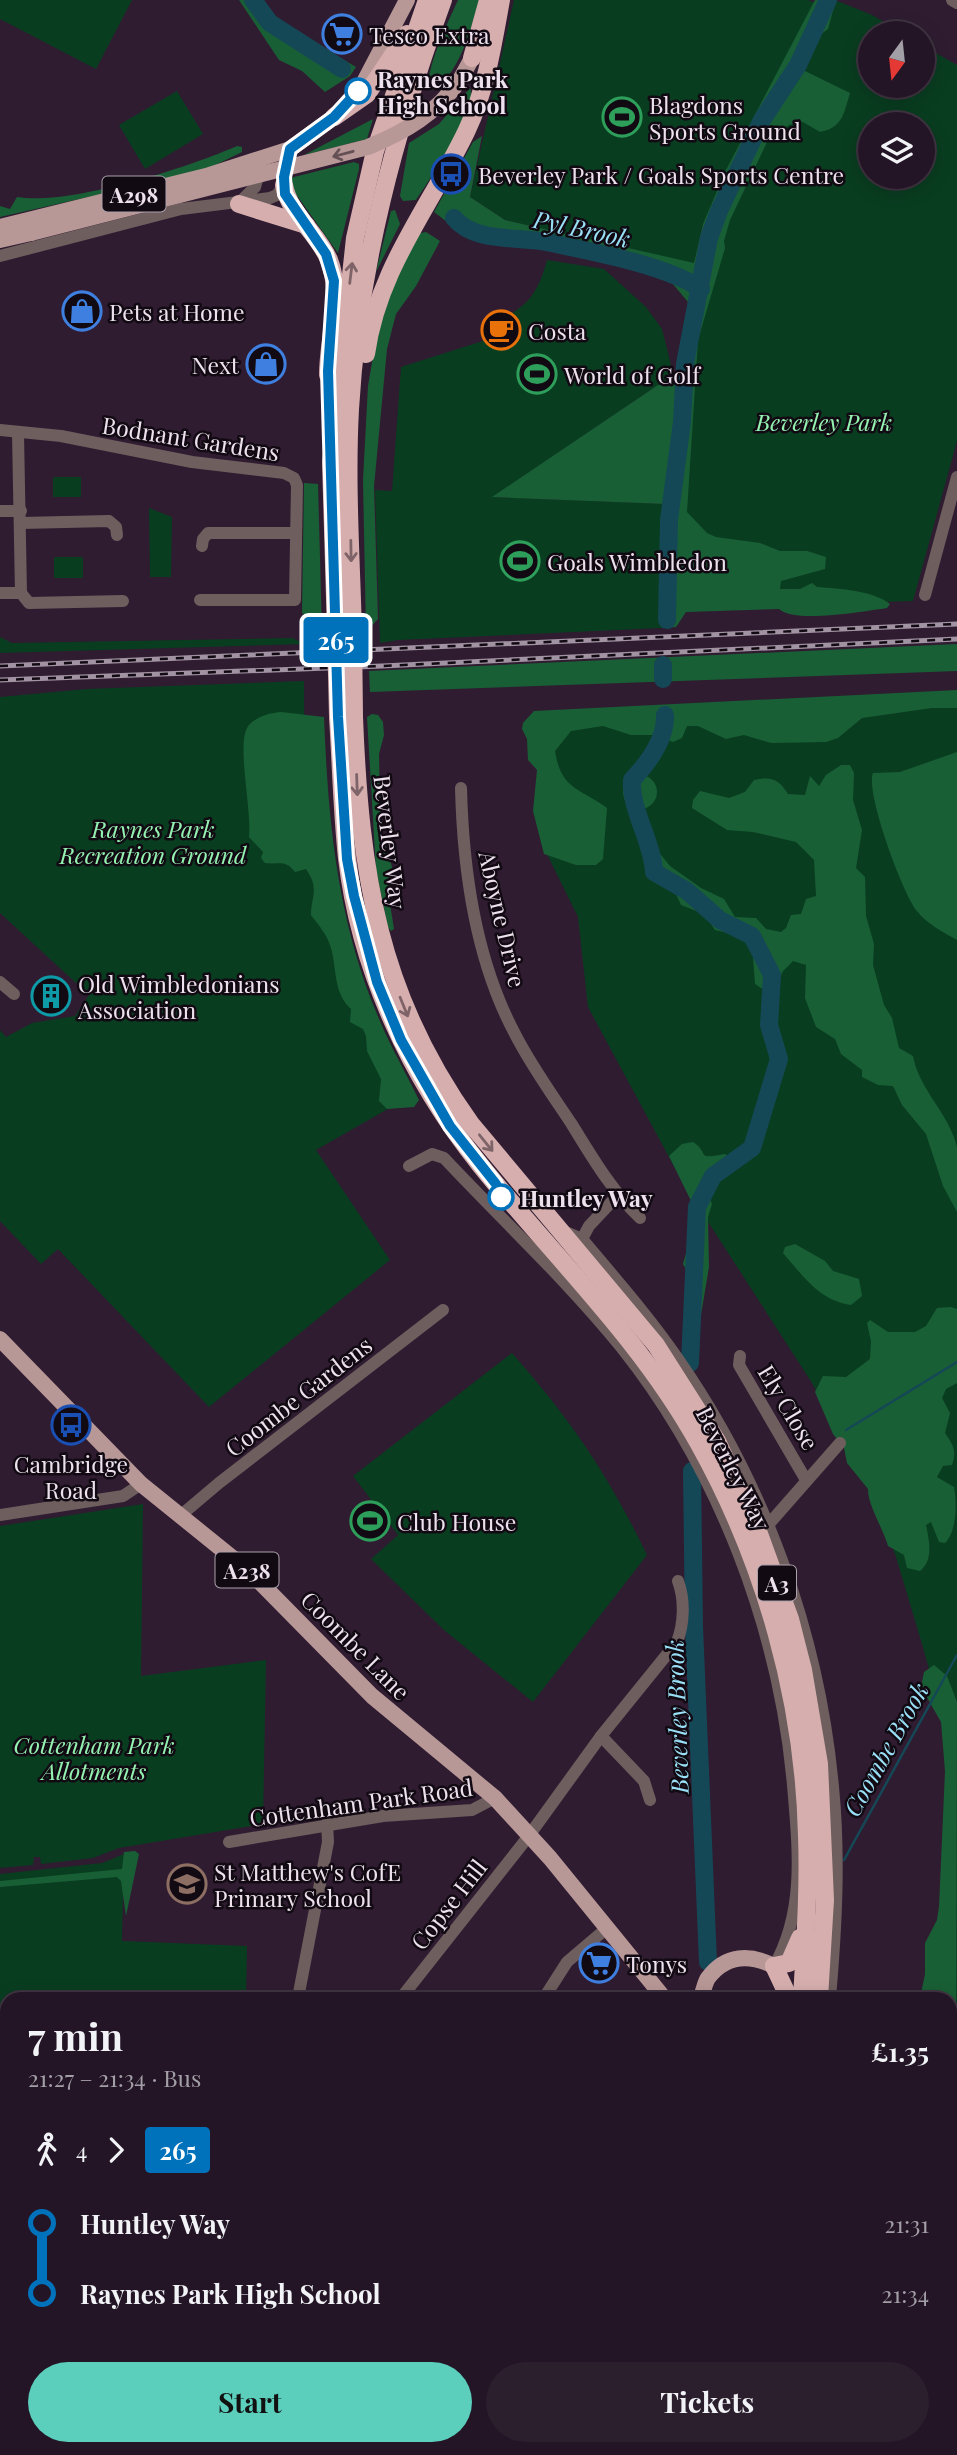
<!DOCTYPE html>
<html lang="en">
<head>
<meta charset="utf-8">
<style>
  :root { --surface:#231525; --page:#2b1e2d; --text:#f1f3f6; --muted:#a39fa7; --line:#403442; --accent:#5bcebc }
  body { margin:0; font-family:"Playfair Display",serif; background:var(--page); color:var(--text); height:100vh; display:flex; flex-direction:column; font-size:26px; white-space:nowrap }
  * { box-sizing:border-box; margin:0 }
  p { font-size:23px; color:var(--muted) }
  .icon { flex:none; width:38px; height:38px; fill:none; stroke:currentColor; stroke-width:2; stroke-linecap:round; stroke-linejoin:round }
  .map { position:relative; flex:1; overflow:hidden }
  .panel { position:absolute; left:0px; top:1992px; width:957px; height:464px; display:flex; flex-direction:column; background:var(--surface); border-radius:21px 21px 0 0; box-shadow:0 4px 18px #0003,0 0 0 2px var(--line) }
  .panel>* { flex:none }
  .badge { padding:0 14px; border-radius:5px; font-size:24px; line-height:46px }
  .needle { width:46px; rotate:195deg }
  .tools { position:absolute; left:858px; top:21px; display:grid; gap:14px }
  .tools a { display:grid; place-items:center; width:77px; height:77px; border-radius:50%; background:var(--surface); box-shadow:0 4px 18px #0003,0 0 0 2px var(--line); font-size:35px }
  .map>.badge { position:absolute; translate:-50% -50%; box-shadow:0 0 0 4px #fff }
  .legs { display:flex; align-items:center; gap:10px; height:77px; padding:0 28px; font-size:23px }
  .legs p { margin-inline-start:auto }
  .head { display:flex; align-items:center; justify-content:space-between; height:119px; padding:0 28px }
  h1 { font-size:38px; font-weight:700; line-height:52px }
  .cta { display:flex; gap:14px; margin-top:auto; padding:14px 28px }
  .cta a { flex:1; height:80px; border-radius:42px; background:var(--accent); color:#111; font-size:28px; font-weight:700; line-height:80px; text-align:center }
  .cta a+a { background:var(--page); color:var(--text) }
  ul { padding:0 28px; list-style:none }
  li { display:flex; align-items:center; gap:24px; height:70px; font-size:26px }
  li i { display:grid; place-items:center; width:10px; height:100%; margin:0 9px; background:currentColor }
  li i::after { content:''; width:18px; height:18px; margin:-9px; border:5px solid; border-radius:50%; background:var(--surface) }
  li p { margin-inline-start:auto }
  li:first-child i { background:linear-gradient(#0000 50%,currentColor 0) }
  li:last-child i { background:linear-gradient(currentColor 50%,#0000 0) }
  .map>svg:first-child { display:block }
</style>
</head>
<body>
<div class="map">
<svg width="957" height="2455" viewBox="0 0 957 2455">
  <rect width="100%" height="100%" fill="#2f1c31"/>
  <g fill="#093d20" fill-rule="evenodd">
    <polygon points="0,0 132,0 96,69 0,19"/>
    <polygon points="514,0 808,0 823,6 703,224 694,264 505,220 470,197"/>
    <path d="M835 0 872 15 903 33H870V86H922V45L957 65V441L913 601 678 609 695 338 743 174ZM870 124H922V177H870Z"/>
    <polygon points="177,91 203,134 145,169 119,125"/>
    <path d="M547 260 604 269 646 307 662 329 675 381 658 385 493 497 665 504 662 628 398 640 380 643 375 490 392 491 401 367 489 339 486 324C523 312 537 298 547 260Z"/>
    <rect x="53" y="477" width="28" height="20"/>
    <polygon points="149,508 172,517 171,577 150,577"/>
    <rect x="54" y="557" width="29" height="21"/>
    <polygon points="0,637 12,643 292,638 305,644 0,653"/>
    <polygon points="304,681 305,816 400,1102 316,1150 390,1260 209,1407 58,1249 41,1264 0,1221 0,1030 6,1037 32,1023 75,1016 89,995 0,913 0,697 87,689"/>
    <polygon points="957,694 957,2144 950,2137 948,1769 942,1715 922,1644 896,1557 871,1491 812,1383 683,1183 588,1007 578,917 541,842 547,712"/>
    <path d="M512 1353C571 1420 608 1474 647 1555L533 1702 445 1631 371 1559 398 1535 353 1476Z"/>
    <polygon points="143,1504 141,1676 266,1660 263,1824 119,1848 93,1858 41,1864 40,1857 34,1857 33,1865 0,1868 0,1526"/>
    <polygon points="124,1854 122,1941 247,1946 246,1998 7,1998 7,2110 0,2109 0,1874 102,1863"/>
    <polygon points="425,2448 682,2448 680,2455 425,2455"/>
  </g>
  <g fill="#195f35">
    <polygon points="239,0 258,0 273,18 356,67 350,76 325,92 302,71 279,60"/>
    <path d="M458 0H479C473 25 457 81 430 91 422 75 450 18 458 0Z"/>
    <path d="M815 0H836L828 29 820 35 803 70 850 93C844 112 843 128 820 132L803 122 789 125 768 140 730 220 724 241 725 248 698 340 687 512 707 533 716 537 760 543 780 551H807L826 557 825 569 781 581 780 589H800L812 583 817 587C840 589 872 590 890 604L887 608C865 611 795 624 779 609L686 612 676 627 662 628 665 504 492 497 658 385 675 381 688 302 667 277 625 262 569 249 467 237 434 212 473 142 482 136 470 197 505 220 694 263 703 224 726 170Z"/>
    <path d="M470 88C480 104 428 183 416 200L403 201 400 196 409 143 439 124Z"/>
    <polygon points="373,119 367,139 304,155"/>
    <path d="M237 146 242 147V152L203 171 0 217V206L10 209 17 197C68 206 187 168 237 146Z"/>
    <polygon points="354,162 359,164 359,169 338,253 293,190 290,178"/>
    <polygon points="395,210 400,224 376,272 391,211"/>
    <polygon points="426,232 440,241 416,286 396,314 387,349 374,486 378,619 366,632 363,480 368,386 380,316 416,234"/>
    <polygon points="304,483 318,484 322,632 302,613"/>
    <polygon points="957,644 957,671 370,692 369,671"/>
    <path d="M957 690V708H932L862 718 838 738 826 742 771 743 744 735 726 739 698 726H687L682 738 673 742 654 735H631L603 726 571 731 555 751C561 790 580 788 607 808L603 859 596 865H576L544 854 533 811 537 770 528 760 527 739 522 729 523 723 534 711Z"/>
    <path d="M281 712 324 717C328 819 337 919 377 1014 389 1044 405 1071 419 1100L414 1107 387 1109 379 1101 381 1079 367 1051 366 1036 363 1029 350 1022 351 1009C333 993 337 969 331 948 327 934 319 926 311 915 311 896 320 889 306 869L295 872C285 859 279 865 265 863L261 858 263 852 249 837C252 811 237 747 247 728 254 717 269 713 281 712Z"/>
    <polygon points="372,714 378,715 383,722 384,735 379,754 380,809 383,838 393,870 389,898 394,929 391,931 388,927 376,870 367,717"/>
    <path d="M957 752V940C943 932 927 924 917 911 903 894 865 792 873 773L900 772Z"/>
    <path d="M841 765H850L854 773 853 800 862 830 856 868 865 877 866 916 874 944 873 965 884 1005 892 1018 899 1048 913 1056C919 1090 949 1113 957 1147 957 1166 957 1192 957 1212L943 1186 926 1134 902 1105 893 1086 878 1085 862 1077V1070L841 1054 835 1039 816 1027 805 998 806 965 793 961 783 971 774 990H764L755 984 752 943 742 936 715 930 704 914 681 905 672 885 654 879 651 875 640 848 643 837 651 836 657 850 670 866 701 888 724 899 735 917 756 918 766 929 781 932 786 928 791 915 801 914 806 899 816 896 814 860 796 842 753 832 727 830 692 808 693 800 700 791 729 798 745 792 754 780C771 776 779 779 788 794L805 795 810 776 819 786 826 775Z"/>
    <circle cx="640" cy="792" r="17"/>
    <path d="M693 1142C711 1154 694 1160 725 1154L735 1161 708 1194 712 1204 708 1217 709 1267 693 1363 688 1357 691 1278 683 1264 692 1232 688 1217 694 1207 669 1156 682 1144Z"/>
    <path d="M795 1244 825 1261 833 1271 859 1279 862 1296 851 1305C820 1301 802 1275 783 1253L785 1247Z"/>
    <path d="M951 1307 957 1309V1383L946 1389 942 1398 950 1413 945 1433C953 1445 957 1450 952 1465L943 1466 937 1477 954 1487C957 1503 957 1531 945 1543L939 1542 931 1522 926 1525C929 1540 934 1560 920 1571L907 1568 904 1555 888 1546C883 1528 868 1506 868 1489L847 1463 844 1448 833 1434 815 1392 823 1376 846 1377 870 1359 871 1341 867 1323 870 1320 888 1332H915L926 1326 937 1308Z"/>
    <polygon points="934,1665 947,1676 957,1702 956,2099 950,2097 950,1998 920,1998 925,1974 925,1943 937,1920 939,1907 945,1771 941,1722 921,1687 924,1672"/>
    <polygon points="135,1851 139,1854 126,1916 121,1881 117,1877 0,1887 0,1881 122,1869 124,1852"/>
    <polygon points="607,2448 682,2448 680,2455 604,2455"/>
  </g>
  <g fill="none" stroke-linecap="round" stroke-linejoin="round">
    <g stroke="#154856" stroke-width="2.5">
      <polyline points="846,1430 957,1362"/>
      <polyline points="844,1860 957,1655"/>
    </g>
    <g stroke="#154856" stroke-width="18">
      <polyline points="253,0 270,23 342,69"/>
      <path d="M454 218C475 243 516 236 546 242 589 251 666 265 701 289"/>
      <polyline points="667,620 669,520 682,422 685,364 709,238 719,211 762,120 798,65 828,0"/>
      <polyline points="663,679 663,665"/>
      <path d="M665 715C666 739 648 763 632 780 630 809 653 843 654 872L687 891 720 920 752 936 772 975 769 1025 779 1059 752 1148 713 1176 697 1207 690 1363"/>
      <polyline points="692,1471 694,1627 708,1962"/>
      <polyline points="614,2455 617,2448"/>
    </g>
    <g stroke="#6e5e5e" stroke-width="12">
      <polyline points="952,0 957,3"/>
      <polyline points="239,203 255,187 257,180 253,171"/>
      <polyline points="0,256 181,209 270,198 277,195 284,185"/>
      <polyline points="0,430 61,436 192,462 284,473 294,478 297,485 295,600 200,600"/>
      <polyline points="18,434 21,593"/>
      <polyline points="0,511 21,511"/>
      <polyline points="21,523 109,521 116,527 117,535"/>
      <polyline points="202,546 203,539 208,533 296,533"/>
      <polyline points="0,593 21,593 29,603 123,601"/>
      <polyline points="925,595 957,477"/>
      <path d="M461 788C463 869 476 960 514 1032 530 1064 551 1093 571 1123 592 1157 611 1190 640 1218"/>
      <polyline points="0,982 14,994"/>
      <path d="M409 1166 432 1154 444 1158C503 1221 566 1279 621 1347 719 1470 779 1629 793 1785 798 1847 806 1910 774 1966"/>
      <path d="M561 1230 582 1239C615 1278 649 1317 678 1359 765 1484 819 1635 833 1787 840 1857 836 1929 830 1998"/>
      <polyline points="582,1239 589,1226 617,1196"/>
      <polyline points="740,1356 739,1365 806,1480"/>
      <polyline points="0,1515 123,1496 141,1484"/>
      <polyline points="180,1516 219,1483 443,1310"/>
      <polyline points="768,1525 840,1443"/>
      <polyline points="601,1736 644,1781 650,1800"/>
      <polyline points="229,1842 383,1816 472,1810 495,1798"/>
      <polyline points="298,1998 328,1842 327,1823"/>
      <path d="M401 1998 528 1837 601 1736 677 1642C684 1624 685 1600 678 1581"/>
      <polyline points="544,1998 567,1962 607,1928"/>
      <polyline points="0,2183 7,2183"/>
      <polyline points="0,2345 7,2342"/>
      <polyline points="852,2448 854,2455"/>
      <polyline points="124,2455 132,2448"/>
      <polyline points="199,2455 200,2448"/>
      <polyline points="346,2455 348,2448"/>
    </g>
    <g stroke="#b89897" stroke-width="16">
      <polyline points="460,80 478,47"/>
      <polyline points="0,227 206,176 290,149 334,117 362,86 407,0"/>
      <polyline points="0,240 31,233"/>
      <polyline points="0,1339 141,1484 250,1572 372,1696 495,1798 550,1858 664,1998"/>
      <path d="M700 1998C704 1992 704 1984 708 1978 726 1954 750 1954 774 1966"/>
      <polyline points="950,2294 957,2297"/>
    </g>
    <g stroke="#d6aeae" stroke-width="18">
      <polyline points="472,58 488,0"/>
      <polyline points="334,117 367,94 407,34"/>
      <path d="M284 185C289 214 318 233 329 260 343 295 328 338 328 375"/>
      <polyline points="239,204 306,225"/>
      <path d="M366 354C378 268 431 206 467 130 486 90 493 44 501 0"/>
      <polyline points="336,632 331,462 355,238 375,151 427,0"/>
      <path d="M353 632C351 558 346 483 350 409 358 268 395 132 443 0"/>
      <path d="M338 717C341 764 342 811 347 858 360 970 411 1079 481 1166 555 1258 641 1339 699 1444 765 1562 804 1700 807 1836 809 1890 805 1944 802 1998"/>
      <path d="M354 717C360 873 378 995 471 1124L656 1345 717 1441 758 1531 790 1619 803 1670 819 1764 825 1900 819 1998"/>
      <polyline points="774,1966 789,1963 800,1938"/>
      <polyline points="774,1966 789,1998"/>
      <polyline points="690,2455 692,2448"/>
      <polyline points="716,2455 718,2448"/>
    </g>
    <g stroke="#a293a3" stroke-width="5">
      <g id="rail">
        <polyline points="0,666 957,624"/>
        <polyline points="0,680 382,666 957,639"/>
      </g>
    </g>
    <use href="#rail" stroke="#120a13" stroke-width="2.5" stroke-dasharray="8" stroke-linecap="butt"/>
    <path stroke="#b89897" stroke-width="16" d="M31 233 368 147C407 131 435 114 460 80"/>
    <g stroke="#d6aeae" stroke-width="18">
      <polyline points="336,632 338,717"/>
      <polyline points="353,632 354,717"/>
    </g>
  </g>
  <defs><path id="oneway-shaft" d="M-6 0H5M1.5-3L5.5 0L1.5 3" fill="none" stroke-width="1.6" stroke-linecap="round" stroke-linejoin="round" transform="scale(1.75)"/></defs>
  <use stroke="#655155" href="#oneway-shaft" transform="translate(343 154) rotate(165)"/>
  <g stroke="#7e6468">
    <use href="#oneway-shaft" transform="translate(351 273) rotate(-83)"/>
    <use href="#oneway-shaft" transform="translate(351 551) rotate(89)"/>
    <use href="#oneway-shaft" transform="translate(357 785) rotate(88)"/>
    <use href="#oneway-shaft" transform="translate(404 1007) rotate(68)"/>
    <use href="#oneway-shaft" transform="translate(486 1143) rotate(51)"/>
  </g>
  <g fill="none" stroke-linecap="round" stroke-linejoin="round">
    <g stroke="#fff" stroke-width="16">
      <polyline id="line-1" points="358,91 334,117 290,149 284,177 285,194 326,254 334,281 328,371 338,717 347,859 354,896 377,982 401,1040 450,1126 496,1184 501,1197"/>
    </g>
    <use href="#line-1" stroke="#0072bc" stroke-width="10"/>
  </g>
  <defs>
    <g id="supermarket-ring" transform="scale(2.0125)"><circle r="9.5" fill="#120a13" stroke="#3f7fe0" stroke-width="1.5"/><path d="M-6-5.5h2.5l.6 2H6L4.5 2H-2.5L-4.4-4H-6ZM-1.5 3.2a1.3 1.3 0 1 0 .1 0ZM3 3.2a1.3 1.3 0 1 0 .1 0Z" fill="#3f7fe0"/></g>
    <g id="stadium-ring" transform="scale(2.0125)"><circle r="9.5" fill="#120a13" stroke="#2e9e5b" stroke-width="1.5"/><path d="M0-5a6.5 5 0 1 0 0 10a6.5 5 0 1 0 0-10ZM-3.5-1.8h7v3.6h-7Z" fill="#2e9e5b"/></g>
    <g id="bus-ring" transform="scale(2.0125)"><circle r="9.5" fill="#120a13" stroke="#1a4fb4" stroke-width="1.5"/><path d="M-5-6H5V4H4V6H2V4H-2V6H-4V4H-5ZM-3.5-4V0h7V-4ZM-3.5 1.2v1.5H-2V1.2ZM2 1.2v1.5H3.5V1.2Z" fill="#1a4fb4"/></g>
    <g id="shop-ring" transform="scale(2.0125)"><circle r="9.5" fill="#120a13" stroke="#3f7fe0" stroke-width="1.5"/><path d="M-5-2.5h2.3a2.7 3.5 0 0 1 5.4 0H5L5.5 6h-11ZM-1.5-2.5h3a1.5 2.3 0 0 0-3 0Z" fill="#3f7fe0"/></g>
    <g id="cafe-ring" transform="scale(2.0125)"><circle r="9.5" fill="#120a13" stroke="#e8710a" stroke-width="1.5"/><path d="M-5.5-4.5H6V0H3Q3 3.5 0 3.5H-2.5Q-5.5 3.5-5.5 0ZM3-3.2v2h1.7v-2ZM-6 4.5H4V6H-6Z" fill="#e8710a"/></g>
    <g id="building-ring" transform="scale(2.0125)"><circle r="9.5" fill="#120a13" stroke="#0f9aa8" stroke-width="1.5"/><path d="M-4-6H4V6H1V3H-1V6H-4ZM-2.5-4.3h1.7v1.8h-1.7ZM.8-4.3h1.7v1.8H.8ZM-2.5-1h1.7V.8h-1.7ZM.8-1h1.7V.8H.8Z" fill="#0f9aa8"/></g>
    <g id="school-ring" transform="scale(2.0125)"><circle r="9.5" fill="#120a13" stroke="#8d6e63" stroke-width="1.5"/><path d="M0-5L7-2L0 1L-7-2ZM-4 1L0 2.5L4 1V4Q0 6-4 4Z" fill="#8d6e63"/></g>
  </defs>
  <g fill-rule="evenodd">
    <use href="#supermarket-ring" x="342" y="34"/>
    <use href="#stadium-ring" x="622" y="117"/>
    <use href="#bus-ring" x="451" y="174"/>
    <use href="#shop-ring" x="82" y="311"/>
    <use href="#cafe-ring" x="501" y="330"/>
    <use href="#shop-ring" x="266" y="364"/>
    <use href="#stadium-ring" x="537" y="374"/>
    <use href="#stadium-ring" x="520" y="561"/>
    <use href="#building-ring" x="51" y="996"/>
    <use href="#bus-ring" x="71" y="1425"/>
    <use href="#stadium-ring" x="370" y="1521"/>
    <use href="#school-ring" x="187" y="1884"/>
    <use href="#supermarket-ring" x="599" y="1963"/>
  </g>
  <g fill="#fff" stroke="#0072bc" stroke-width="3.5">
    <circle cx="358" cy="91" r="12"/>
    <circle cx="501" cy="1197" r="12"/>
  </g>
  <g text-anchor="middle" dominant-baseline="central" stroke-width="5" stroke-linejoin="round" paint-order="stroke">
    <g fill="#120a13" stroke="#aba0ac" stroke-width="2">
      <rect x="102.5" y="176.5" width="63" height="35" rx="5"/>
      <rect x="215.5" y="1552.5" width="63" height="35" rx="5"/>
      <rect x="758" y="1565.5" width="38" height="35" rx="5"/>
    </g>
    <g font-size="21" font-weight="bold" fill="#ede1ee">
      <text x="134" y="194">A298</text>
      <text x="247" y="1570">A238</text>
      <text x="777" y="1583">A3</text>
    </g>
    <g font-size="23" fill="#ede1ee" stroke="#120a13" text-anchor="start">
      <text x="369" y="34">Tesco Extra</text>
      <text x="649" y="104">Blagdons<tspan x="649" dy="26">Sports Ground</tspan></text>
      <text x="478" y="174">Beverley Park / Goals Sports Centre</text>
      <text x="109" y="311">Pets at Home</text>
      <text x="528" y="330">Costa</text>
      <text x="239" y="364" text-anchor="end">Next</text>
      <text x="564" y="374">World of Golf</text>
      <text x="547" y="561">Goals Wimbledon</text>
      <text x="78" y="983">Old Wimbledonians<tspan x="78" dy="26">Association</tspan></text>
      <text x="71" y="1463" text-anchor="middle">Cambridge<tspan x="71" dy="26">Road</tspan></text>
      <text x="397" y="1521">Club House</text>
      <text x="214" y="1871">St Matthew's CofE<tspan x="214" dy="26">Primary School</tspan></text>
      <text x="626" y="1963">Tonys</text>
    </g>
    <g font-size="23" font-weight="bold" fill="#ede1ee" stroke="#120a13" text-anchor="start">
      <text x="377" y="78">Raynes Park<tspan x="377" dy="26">High School</tspan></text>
      <text x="520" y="1197">Huntley Way</text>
    </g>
    <g font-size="23" font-style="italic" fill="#95f3b2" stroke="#120a13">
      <text x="824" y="421">Beverley Park</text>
      <text x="153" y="828">Raynes Park<tspan x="153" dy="26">Recreation Ground</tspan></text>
      <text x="94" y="1744">Cottenham Park<tspan x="94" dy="26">Allotments</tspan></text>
    </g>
    <g font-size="23" fill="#ede1ee" stroke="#120a13">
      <text transform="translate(191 438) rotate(9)">Bodnant Gardens</text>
      <text transform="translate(391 842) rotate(83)">Beverley Way</text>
      <text transform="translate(503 919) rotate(77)">Aboyne Drive</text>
      <text transform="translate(298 1396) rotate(-38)">Coombe Gardens</text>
      <text transform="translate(789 1407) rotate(59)">Ely Close</text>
      <text transform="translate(734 1468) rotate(63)">Beverley Way</text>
      <text transform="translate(356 1645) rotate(45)">Coombe Lane</text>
      <text transform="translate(361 1802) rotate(-8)">Cottenham Park Road</text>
      <text transform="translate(448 1904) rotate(-52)">Copse Hill</text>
    </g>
    <g font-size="24" font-style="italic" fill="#99dff5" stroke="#120a13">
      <text transform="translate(582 228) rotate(12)">Pyl Brook</text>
      <text transform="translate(676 1717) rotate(-92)">Beverley Brook</text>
      <text transform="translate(885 1749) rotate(-61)">Coombe Brook</text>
    </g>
  </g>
</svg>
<div class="tools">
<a><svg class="needle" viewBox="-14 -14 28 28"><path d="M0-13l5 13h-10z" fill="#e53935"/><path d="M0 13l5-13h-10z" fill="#a39fa7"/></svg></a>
<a><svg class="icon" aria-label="layers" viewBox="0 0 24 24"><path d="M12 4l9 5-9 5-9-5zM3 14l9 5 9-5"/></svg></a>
</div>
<b class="badge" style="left:336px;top:640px;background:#0072bc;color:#fff">265</b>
<section class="panel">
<div class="head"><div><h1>7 min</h1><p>21:27 – 21:34 · Bus</p></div><b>£1.35</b></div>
<div class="legs"><svg class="icon" aria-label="walk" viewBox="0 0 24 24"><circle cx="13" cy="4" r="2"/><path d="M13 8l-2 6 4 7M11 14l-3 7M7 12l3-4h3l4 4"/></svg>4<svg class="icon" aria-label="forward" viewBox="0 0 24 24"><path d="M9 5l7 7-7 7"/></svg><b class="badge" style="background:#0072bc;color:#fff">265</b></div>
<ul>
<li><i style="color:#0072bc"></i><b>Huntley Way</b><p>21:31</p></li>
<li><i style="color:#0072bc"></i><b>Raynes Park High School</b><p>21:34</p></li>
</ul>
<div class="cta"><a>Start</a><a>Tickets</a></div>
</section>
</div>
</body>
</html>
